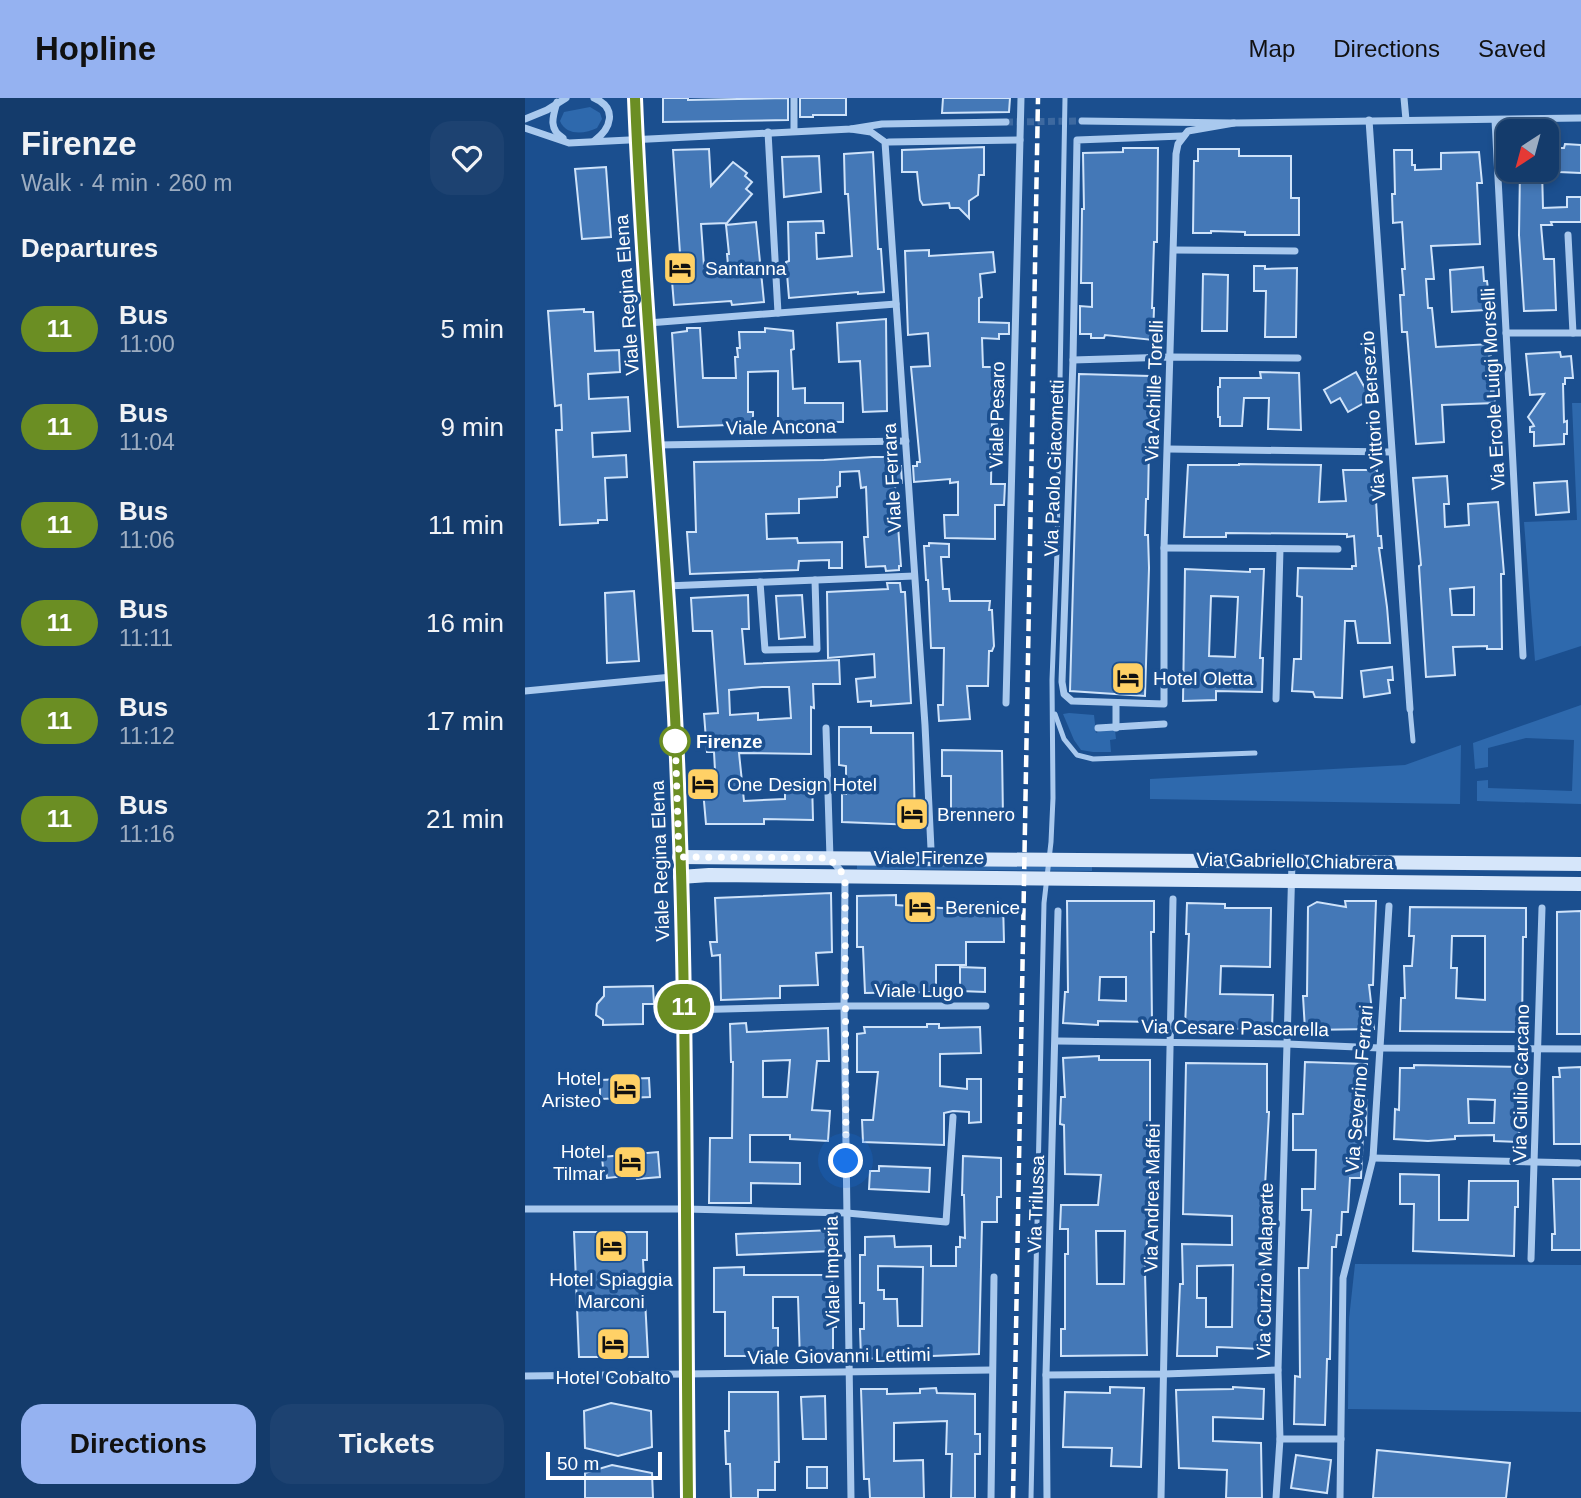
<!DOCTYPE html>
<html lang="en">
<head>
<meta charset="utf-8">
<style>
  :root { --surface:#143b6b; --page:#1d4271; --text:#f1f3f6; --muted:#9dadc1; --line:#33557e; --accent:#95b2f1 }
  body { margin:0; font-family:Helvetica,sans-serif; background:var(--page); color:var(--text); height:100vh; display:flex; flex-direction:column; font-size:26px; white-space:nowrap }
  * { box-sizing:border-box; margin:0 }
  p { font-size:23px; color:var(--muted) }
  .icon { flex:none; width:38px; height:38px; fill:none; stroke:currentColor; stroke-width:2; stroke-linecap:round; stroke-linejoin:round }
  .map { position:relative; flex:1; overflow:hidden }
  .sheet { display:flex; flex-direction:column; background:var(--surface); width:525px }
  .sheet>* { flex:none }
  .badge { padding:0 14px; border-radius:23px; font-size:24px; line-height:46px }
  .needle { width:46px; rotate:216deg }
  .buttons { position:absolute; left:971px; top:21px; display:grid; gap:14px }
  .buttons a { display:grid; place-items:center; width:63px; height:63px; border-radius:14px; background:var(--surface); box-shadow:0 4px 10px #0003,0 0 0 2px var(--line); font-size:35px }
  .scale { position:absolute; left:21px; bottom:18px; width:116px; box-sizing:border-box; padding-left:7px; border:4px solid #fff; border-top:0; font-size:19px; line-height:24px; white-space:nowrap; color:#fff; -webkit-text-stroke:5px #1b4f8f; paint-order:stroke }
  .you { position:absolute; width:35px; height:35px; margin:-18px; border:5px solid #fff; border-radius:50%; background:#1a73e8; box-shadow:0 0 0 10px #1a73e833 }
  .map>.badge { position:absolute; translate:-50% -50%; box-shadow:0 0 0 4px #fff }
  h2 { padding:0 21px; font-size:26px; line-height:63px }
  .round { display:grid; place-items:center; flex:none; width:74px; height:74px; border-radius:21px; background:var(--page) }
  .overview { display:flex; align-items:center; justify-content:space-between; height:119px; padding:0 21px }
  h1 { font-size:33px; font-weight:700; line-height:52px }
  .button { display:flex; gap:14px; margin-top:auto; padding:14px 21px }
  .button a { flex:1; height:80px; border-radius:21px; background:var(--accent); color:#111; font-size:28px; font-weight:700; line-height:80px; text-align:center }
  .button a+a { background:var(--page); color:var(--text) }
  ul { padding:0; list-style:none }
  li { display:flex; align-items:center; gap:21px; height:98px; padding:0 21px }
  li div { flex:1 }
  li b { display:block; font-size:26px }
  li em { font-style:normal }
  li .badge { min-width:77px; font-weight:700; text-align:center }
  header { display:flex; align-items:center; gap:42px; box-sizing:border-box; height:98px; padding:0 35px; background:var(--accent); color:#111 }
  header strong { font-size:33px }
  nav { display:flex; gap:38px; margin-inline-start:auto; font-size:24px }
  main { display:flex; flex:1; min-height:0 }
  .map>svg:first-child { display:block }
</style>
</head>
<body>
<header>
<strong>Hopline</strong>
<nav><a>Map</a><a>Directions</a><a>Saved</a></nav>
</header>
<main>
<section class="sheet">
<div class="overview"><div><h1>Firenze</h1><p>Walk · 4 min · 260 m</p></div><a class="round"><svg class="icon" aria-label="heart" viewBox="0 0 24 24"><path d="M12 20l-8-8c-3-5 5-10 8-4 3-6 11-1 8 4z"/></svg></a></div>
<h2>Departures</h2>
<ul>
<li><span class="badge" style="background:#6b8e23;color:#fff">11</span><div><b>Bus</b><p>11:00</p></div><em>5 min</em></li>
<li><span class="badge" style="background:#6b8e23;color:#fff">11</span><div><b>Bus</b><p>11:04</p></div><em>9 min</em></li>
<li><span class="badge" style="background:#6b8e23;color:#fff">11</span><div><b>Bus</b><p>11:06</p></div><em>11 min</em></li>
<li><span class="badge" style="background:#6b8e23;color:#fff">11</span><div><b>Bus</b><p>11:11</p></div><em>16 min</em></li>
<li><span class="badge" style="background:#6b8e23;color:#fff">11</span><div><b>Bus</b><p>11:12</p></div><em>17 min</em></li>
<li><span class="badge" style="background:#6b8e23;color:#fff">11</span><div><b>Bus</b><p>11:16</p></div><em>21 min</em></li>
</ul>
<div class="button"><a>Directions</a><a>Tickets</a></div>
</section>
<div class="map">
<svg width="1056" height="1400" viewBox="0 0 1056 1400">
  <rect width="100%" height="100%" fill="#1b4f8f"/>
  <g fill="#2e69ad">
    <path d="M65 9 75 15 77 21 72 30C60 36 41 38 35 23L39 14Z"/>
    <polygon points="1047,305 1056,305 1056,548 1010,563 999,424 1052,422"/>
    <polygon points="1056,607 1056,706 952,703 952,683 963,682 963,690 1047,693 1049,642 1001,640 963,650 963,669 950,671 948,645"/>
    <polygon points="544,615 569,617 571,635 579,631 590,632 591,641 585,642 586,654 568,654 556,652 549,642 538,616"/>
    <polygon points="936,647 935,706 625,701 625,681 880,667"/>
    <polygon points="332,767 567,769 567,773 332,771"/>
    <polygon points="830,1166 1056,1167 1056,1314 823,1311 824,1221"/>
  </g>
  <g fill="#4478b7" stroke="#cfe3fa" stroke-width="2" fill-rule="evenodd">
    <polygon points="138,0 163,0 163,2 263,0 263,22 138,24"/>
    <polygon points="275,0 321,0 321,17 288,17 288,19 275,19"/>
    <polygon points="418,0 485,0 484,14 417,15"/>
    <polygon points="1040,46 1056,47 1056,75 1034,74 1035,50 1039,50"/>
    <polygon points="459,49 459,77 454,77 453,97 444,103 444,120 434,110 425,110 424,105 398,107 395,102 392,74 377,74 377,52"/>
    <polygon points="598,50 633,50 632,144 629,144 627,210 629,210 628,242 580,237 579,240 566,240 566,236 555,236 555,208 567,209 567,185 556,185 557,111 559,111 558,55 598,54"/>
    <polygon points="184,51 186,88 208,64 222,75 220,78 227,84 221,91 227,96 202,125 176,126 179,168 203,167 202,156 204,156 201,127 231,124 239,204 207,207 206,203 149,207 146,171 156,170 148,52"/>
    <polygon points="673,51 714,51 714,58 766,58 766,100 774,100 774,137 720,137 720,134 686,133 686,135 668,135 669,63 673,63"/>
    <polygon points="869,52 887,52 887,67 890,67 890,72 916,71 916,55 954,54 957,85 952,85 955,146 906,148 909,181 901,181 903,210 907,210 911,249 966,246 966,257 964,258 966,293 969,293 970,305 917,307 919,344 891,346 882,234 877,234 875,197 879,197 877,171 880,171 877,124 868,125 867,96 870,96"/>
    <polygon points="348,54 353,151 356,151 359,194 333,196 333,194 264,200 261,164 264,163 263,124 298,123 299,135 291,135 292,161 327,158 323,96 320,96 319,56"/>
    <polygon points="294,58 296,94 259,99 257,59"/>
    <polygon points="81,69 86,139 57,141 50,71"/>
    <polygon points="995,72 1017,72 1018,110 1042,109 1042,99 1056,99 1056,124 1026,124 1027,127 1016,127 1019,161 1029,161 1031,212 999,213 994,137"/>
    <polygon points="404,152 404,158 468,154 470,174 455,176 457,199 454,200 454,224 484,225 484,236 474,236 474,241 457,240 458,269 474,269 475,294 471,294 472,326 467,326 466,386 480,386 479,407 470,407 470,441 420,440 419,417 433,417 433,384 425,385 425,381 389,384 388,368 392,368 392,364 395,364 386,269 405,268 403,235 383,237 380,153"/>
    <polygon points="729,168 740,168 740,171 772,170 771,239 740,239 741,193 729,193"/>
    <polygon points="958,169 959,183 962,183 963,191 962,197 959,198 960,212 927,214 925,172"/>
    <polygon points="678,176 703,177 702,233 677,233"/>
    <polygon points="59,211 59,214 68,214 70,253 94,252 95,274 63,276 64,301 103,299 105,333 67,335 68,359 101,357 102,379 80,380 82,422 73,422 73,425 35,427 31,332 37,332 36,307 30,308 23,213"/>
    <polygon points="361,221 362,313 338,314 335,263 314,264 312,225"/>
    <polygon points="162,230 175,230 178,280 211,280 210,259 213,259 212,250 215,250 214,234 240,234 240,230 268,233 269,251 266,252 268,291 280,290 280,305 318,305 318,324 281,324 281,326 253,327 253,273 223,274 223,314 228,314 228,326 153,329 147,235 162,233"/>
    <polygon points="1035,254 1036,259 1046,258 1048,280 1040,280 1040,286 1038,286 1039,324 1042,323 1042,336 1039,336 1039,346 1009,348 1009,334 1005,334 1005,329 1009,328 1008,326 1003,319 1019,296 1005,297 1001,256"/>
    <polygon points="735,274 774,275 776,332 743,331 744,300 719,300 717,328 695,328 695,319 693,319 693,289 695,289 695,280 736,280"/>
    <polygon points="831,274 846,301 823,314 815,300 806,305 799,292"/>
    <polygon points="554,276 625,278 625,320 627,320 626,349 624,349 623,401 621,401 620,437 623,437 624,470 620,598 545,593"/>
    <polygon points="348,359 368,359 369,368 376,368 377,385 370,387 376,468 374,468 374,472 361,473 360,468 341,469 339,439 343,439 341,389 336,390 334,373 315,374 315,388 312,389 312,399 274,401 274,415 241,416 242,441 272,440 273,445 317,444 317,470 304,470 304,462 274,463 273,472 165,476 162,434 171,434 169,364 299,362"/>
    <polygon points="714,366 796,367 794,404 821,403 818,372 852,372 854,402 851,402 853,438 856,438 857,450 854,450 862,509 865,545 833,545 830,523 820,523 817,600 790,599 788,594 767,593 769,561 776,561 777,499 772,498 773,470 827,471 827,468 831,468 829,438 822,439 822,436 701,435 701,439 659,439 663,367 714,367"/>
    <path d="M922 378 924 406H919L920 429 944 427 943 406 973 404 979 476H976L977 551H962V548L928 549 930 577 901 579 894 468 896 467 888 380ZM949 489V517H927L925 491Z"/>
    <polygon points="1042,383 1044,414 1011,417 1009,385"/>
    <polygon points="404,445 424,446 424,459 416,459 418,491 424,491 425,503 465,503 464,512 467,512 469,548 467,553 464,553 463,588 442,588 445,621 414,623 413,607 418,607 419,550 406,550 403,482 401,482 399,448 404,448"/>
    <path d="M660 471 725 474V471H739L735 560H738L737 594 691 593V602L658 603ZM686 498 713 499 710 559 684 558Z"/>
    <polygon points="362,485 375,485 376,494 380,494 386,605 346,608 346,603 333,604 331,581 350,579 349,556 303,560 302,494 363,491"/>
    <polygon points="109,493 114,563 82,565 80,495"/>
    <path d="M223 497 224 531H217L220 566 314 562 315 586H288L289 610 286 609V656L214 655 219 703 260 701V682H287L288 722 239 721V726H181L178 692 191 691 189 654H182L179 616 193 615 187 533H168L166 500ZM237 589H264L266 620 233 622V615L205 617 204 592Z"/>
    <polygon points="277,497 280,539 254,541 251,498"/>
    <polygon points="867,569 868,582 863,582 865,595 839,599 836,573"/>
    <polygon points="314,629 346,629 346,635 388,635 390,727 317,724 317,696 321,696 321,668 314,667"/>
    <polygon points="417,652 477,653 478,720 426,720 426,678 417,678"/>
    <polygon points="306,795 307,854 291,855 293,887 255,888 255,900 196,902 195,857 187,858 185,844 192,844 190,800"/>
    <polygon points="371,797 371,807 431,811 431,805 478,804 479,844 441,844 441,867 411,867 411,894 340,895 338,849 332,849 332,798"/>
    <path d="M542 803H629V834H626L627 924 573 923V927L538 925 540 894H543ZM575 879H601V903L574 902Z"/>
    <polygon points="820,803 851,803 848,887 844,887 849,931 780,932 778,898 782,898 783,809 792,804 821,809"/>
    <polygon points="662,805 700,806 700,810 746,810 745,869 696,868 695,896 748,897 747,932 660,929 664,836 661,836"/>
    <path d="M885 809 1001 810V839H998L997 934 875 933 876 900H880L879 868H887L889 838H884ZM927 838H960V902L931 900 932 870H926Z"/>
    <polygon points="1056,813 1056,936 1032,936 1032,814"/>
    <polygon points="435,869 460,870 460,894 435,893"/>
    <polygon points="128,888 129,906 118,906 118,926 78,927 78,922 71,917 72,906 79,898 79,889"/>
    <path d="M221 925 222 934 303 930 304 963H292L287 1012 305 1013 303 1043 265 1041V1037H225V1064L275 1065V1086L226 1085V1105H184L185 1040H207L208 964H206L205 926ZM265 962 262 999H238V963Z"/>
    <polygon points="402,926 414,926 414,930 455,929 456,955 415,956 415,988 442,991 442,981 456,981 456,1024 444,1025 444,1014 428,1013 419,1015 419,1047 338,1044 337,1022 348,1022 353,974 332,974 332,936 340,935 339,929 402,929"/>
    <path d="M574 958V962H625V1088L620 1174 622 1257 536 1258V1231H540V1156H543V1131H535L536 1107H573L576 1077 540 1076 539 1027 535 1026 536 999H540L538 960ZM571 1133H600L599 1186H572Z"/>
    <polygon points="780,964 842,966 841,1037 838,1036 836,1080 825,1080 823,1114 817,1114 816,1137 812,1137 811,1149 807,1149 805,1261 802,1261 800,1327 769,1326 770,1278 775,1279 774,1170 783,1170 786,1112 777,1112 777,1091 790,1091 791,1052 768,1052 768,1016 778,1016"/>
    <path d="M661 965 742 966V1014H744L740 1088H736V1114H741L736 1251 692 1249V1258H652L655 1186H658L657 1146 707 1147V1118L658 1116ZM708 1167 707 1229H681V1200H672V1168Z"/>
    <path d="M889 967 997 969 994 1044 969 1043V1037L930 1038V1041L903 1043 869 1041 870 1011 874 1012 875 970H889ZM943 1001 970 1002 969 1025H944Z"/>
    <polygon points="1056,969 1056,1046 1029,1046 1028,979 1035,979 1034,970"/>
    <polygon points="124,980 125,999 75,1001 75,982"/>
    <polygon points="133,1054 135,1079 112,1081 111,1077 82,1080 81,1070 78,1070 77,1059"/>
    <path d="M438 1058 476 1060V1099H472V1124H457L454 1256 336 1261 335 1231H339V1205H335V1157H340V1139L369 1138 370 1149 406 1148V1168H431V1149H435V1139L440 1140 439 1097H437ZM353 1168 398 1169 397 1228H373L372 1201H359V1192H353Z"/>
    <polygon points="354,1068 405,1070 404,1094 344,1091 345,1073 354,1073"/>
    <polygon points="875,1076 914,1077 914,1122 943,1122 944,1083 993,1083 993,1109 990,1109 989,1158 888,1153 889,1106 875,1106"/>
    <polygon points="1028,1081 1056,1081 1056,1152 1027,1152 1027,1136 1030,1136"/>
    <polygon points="308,1132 308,1153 212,1157 211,1136"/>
    <polygon points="49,1134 122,1134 122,1162 118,1162 123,1259 54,1259"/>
    <polygon points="219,1169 219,1177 307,1177 308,1201 311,1201 311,1229 308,1229 308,1262 275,1263 273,1199 248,1199 248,1230 253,1230 253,1258 200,1258 200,1214 189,1214 189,1170"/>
    <polygon points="585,1289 619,1290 616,1369 586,1368 587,1350 538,1349 540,1294 585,1295"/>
    <polygon points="708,1289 739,1291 738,1321 688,1319 688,1343 736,1345 737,1400 701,1400 702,1372 654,1370 651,1292 708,1291"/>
    <polygon points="411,1290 412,1295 450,1296 450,1336 455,1336 455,1356 450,1356 450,1400 426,1400 427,1356 421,1356 422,1323 369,1325 369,1363 398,1362 399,1400 345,1400 344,1381 339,1381 336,1291 362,1291 362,1296 395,1295 395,1291"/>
    <polygon points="204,1294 253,1294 254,1364 250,1364 250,1392 233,1392 233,1400 206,1400 205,1366 201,1366 200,1333 204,1333"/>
    <polygon points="300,1298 301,1341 278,1341 276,1299"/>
    <polygon points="86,1305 126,1313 127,1349 93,1358 60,1350 59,1313"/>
    <polygon points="852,1352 985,1365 981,1400 848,1400"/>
    <polygon points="771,1357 806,1362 802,1395 766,1390"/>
    <polygon points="87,1367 127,1375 128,1400 60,1400 60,1375"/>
    <rect x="282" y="1369" width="20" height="21"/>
  </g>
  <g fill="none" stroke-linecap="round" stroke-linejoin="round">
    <polyline stroke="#3d69a0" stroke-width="7" stroke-dasharray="7 3.5" stroke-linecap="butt" points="481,24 557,23"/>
    <g stroke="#a9c9ee" stroke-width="5">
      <polyline points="885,611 888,643"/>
      <polyline points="530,616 539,641 552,657 568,661 730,655"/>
      <polyline points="506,1400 519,805 526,744 528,700 527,582 532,453 540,0"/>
    </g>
    <g stroke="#a9c9ee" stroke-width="7">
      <path d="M69 0C93 10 86 31 69 43"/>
      <polyline points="879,0 881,22"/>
      <path d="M32 4C28 18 23 31 38 40"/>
      <polyline points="0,21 22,12 41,0"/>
      <polyline points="844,22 885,611"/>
      <polyline points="970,22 998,558"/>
      <polyline points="557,23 709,25 1056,20"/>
      <polyline points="0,30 44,45 326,31 357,26 481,24"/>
      <polyline points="326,31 346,34 360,44 400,627 406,751"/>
      <polyline points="269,33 269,0"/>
      <polyline points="243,34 253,215"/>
      <polyline points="657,38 552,42 548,262 537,584 539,596 547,603 639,606 639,450 651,56 653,46 663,33 709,25"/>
      <polyline points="364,44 495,42"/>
      <polyline points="1043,137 1048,235"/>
      <polyline points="649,152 770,153"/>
      <polyline points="123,225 371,206"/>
      <polyline points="981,235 1056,235"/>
      <polyline points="548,262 646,259 773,260"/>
      <polyline points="132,347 381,343"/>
      <polyline points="643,351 866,354"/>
      <polyline points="639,450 813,451"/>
      <polyline points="235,484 240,552 292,551 290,482"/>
      <polyline points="141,488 389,478"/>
      <polyline points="0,593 147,579"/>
      <polyline points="751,601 755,451"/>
      <polyline points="481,605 496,0"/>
      <polyline points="591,605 591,630"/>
      <polyline points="301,630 305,760 320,778 319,908 326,1400"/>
      <polyline points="573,630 639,626"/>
      <polyline points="159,912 319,908 461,908"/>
      <polyline points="532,943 762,946 855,950 1056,951"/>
      <polyline points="848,1060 1053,1065"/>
      <polyline points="0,1111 161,1111 322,1115 421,1124 428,1019"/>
      <polyline points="1006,1161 1017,810"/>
      <polyline points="521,1277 639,1276 753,1272"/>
      <polyline points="0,1278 467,1272"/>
      <polyline points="755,1341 816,1341"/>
      <polyline points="466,1400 469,1179"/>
      <polyline points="522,1400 521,1277 533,813"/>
      <polyline points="636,1400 648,801"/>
      <polyline points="751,1400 755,1341 753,1272 767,764"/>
      <polyline points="815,1400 818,1180 848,1060 864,808"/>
    </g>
    <g stroke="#d6e6fa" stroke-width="14">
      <path d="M110 0C118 206 139 412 150 618 163 879 160 1140 163 1400"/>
      <polyline points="154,759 1056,766"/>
      <polyline points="155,779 184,777 1056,786"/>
    </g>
    <polyline stroke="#fff" stroke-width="4.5" stroke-dasharray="12 5" stroke-linecap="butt" points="488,1400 513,0"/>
  </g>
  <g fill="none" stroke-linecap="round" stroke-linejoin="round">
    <g stroke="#fff" stroke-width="16">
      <path id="line" d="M110 0C118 206 139 412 150 618 163 879 160 1140 163 1400"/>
    </g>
    <use href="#line" stroke="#6b8e23" stroke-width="10"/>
    <polyline stroke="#fff" stroke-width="7" stroke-dasharray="0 12.6" points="150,643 150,634 154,759 304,760 320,778 321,1063"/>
  </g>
  <defs>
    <g id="hotel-square" transform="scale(1.75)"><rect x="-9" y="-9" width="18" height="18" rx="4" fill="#ffd166" stroke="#1b4f8f"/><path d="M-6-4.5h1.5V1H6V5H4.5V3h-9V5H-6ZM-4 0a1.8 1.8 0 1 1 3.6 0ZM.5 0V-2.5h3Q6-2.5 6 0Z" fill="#111"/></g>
  </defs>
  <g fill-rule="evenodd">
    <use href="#hotel-square" x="155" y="170"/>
    <use href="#hotel-square" x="603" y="580"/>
    <use href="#hotel-square" x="178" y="686"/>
    <use href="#hotel-square" x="387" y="716"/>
    <use href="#hotel-square" x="395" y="809"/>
    <use href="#hotel-square" x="100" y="991"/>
    <use href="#hotel-square" x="105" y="1064"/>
    <use href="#hotel-square" x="86" y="1148"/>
    <use href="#hotel-square" x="88" y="1246"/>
  </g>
  <circle fill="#fff" stroke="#6b8e23" stroke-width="3.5" cx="150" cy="643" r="14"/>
  <g text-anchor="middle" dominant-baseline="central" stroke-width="7" stroke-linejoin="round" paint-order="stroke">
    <g font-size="19" fill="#fff" stroke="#1b4f8f" text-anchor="start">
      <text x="180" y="170">Santanna</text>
      <text x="628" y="580">Hotel Oletta</text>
      <text x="202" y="686">One Design Hotel</text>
      <text x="412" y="716">Brennero</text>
      <text x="420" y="809">Berenice</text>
      <text x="76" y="980" text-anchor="end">Hotel<tspan x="76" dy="22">Aristeo</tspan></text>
      <text x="80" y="1053" text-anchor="end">Hotel<tspan x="80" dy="22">Tilmar</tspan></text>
      <text x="86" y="1181" text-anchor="middle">Hotel Spiaggia<tspan x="86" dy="22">Marconi</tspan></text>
      <text x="88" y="1279" text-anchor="middle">Hotel Cobalto</text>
    </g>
    <g font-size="19" fill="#fff" stroke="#1b4f8f">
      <text transform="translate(102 197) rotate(-94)">Viale Regina Elena</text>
      <text transform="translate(968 291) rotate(-93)">Via Ercole Luigi Morselli</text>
      <text transform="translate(629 293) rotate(-88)">Via Achille Torelli</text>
      <text transform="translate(472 317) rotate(-89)">Viale Pesaro</text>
      <text transform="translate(848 318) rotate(-94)">Via Vittorio Bersezio</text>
      <text transform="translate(256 329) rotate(-1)">Viale Ancona</text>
      <text transform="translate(529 370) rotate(-88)">Via Paolo Giacometti</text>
      <text transform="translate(367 380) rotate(-93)">Viale Ferrara</text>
      <text x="404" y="759">Viale Firenze</text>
      <text transform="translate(135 763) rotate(-92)">Viale Regina Elena</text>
      <text transform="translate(770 763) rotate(1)">Via Gabriello Chiabrera</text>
      <text x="394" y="892">Viale Lugo</text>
      <text transform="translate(710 930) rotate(1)">Via Cesare Pascarella</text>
      <text transform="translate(996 985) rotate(-89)">Via Giulio Carcano</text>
      <text transform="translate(834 991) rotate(-85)">Via Severino Ferrari</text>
      <text transform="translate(627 1100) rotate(-89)">Via Andrea Maffei</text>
      <text transform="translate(511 1106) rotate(-88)">Via Trilussa</text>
      <text transform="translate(307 1173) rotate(-91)">Viale Imperia</text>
      <text transform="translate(740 1173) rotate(-89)">Via Curzio Malaparte</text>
      <text transform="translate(314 1258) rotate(-1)">Viale Giovanni Lettimi</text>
    </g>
    <g font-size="19" font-weight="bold" fill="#fff" stroke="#1b4f8f" text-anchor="start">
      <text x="171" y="643">Firenze</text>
    </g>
  </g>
</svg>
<div class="buttons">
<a><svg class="needle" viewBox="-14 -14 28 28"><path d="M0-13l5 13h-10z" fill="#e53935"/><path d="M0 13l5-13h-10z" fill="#9dadc1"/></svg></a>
</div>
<div class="scale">50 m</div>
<div class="you" style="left:321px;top:1063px"></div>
<b class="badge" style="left:159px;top:909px;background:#6b8e23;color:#fff">11</b>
</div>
</main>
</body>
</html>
